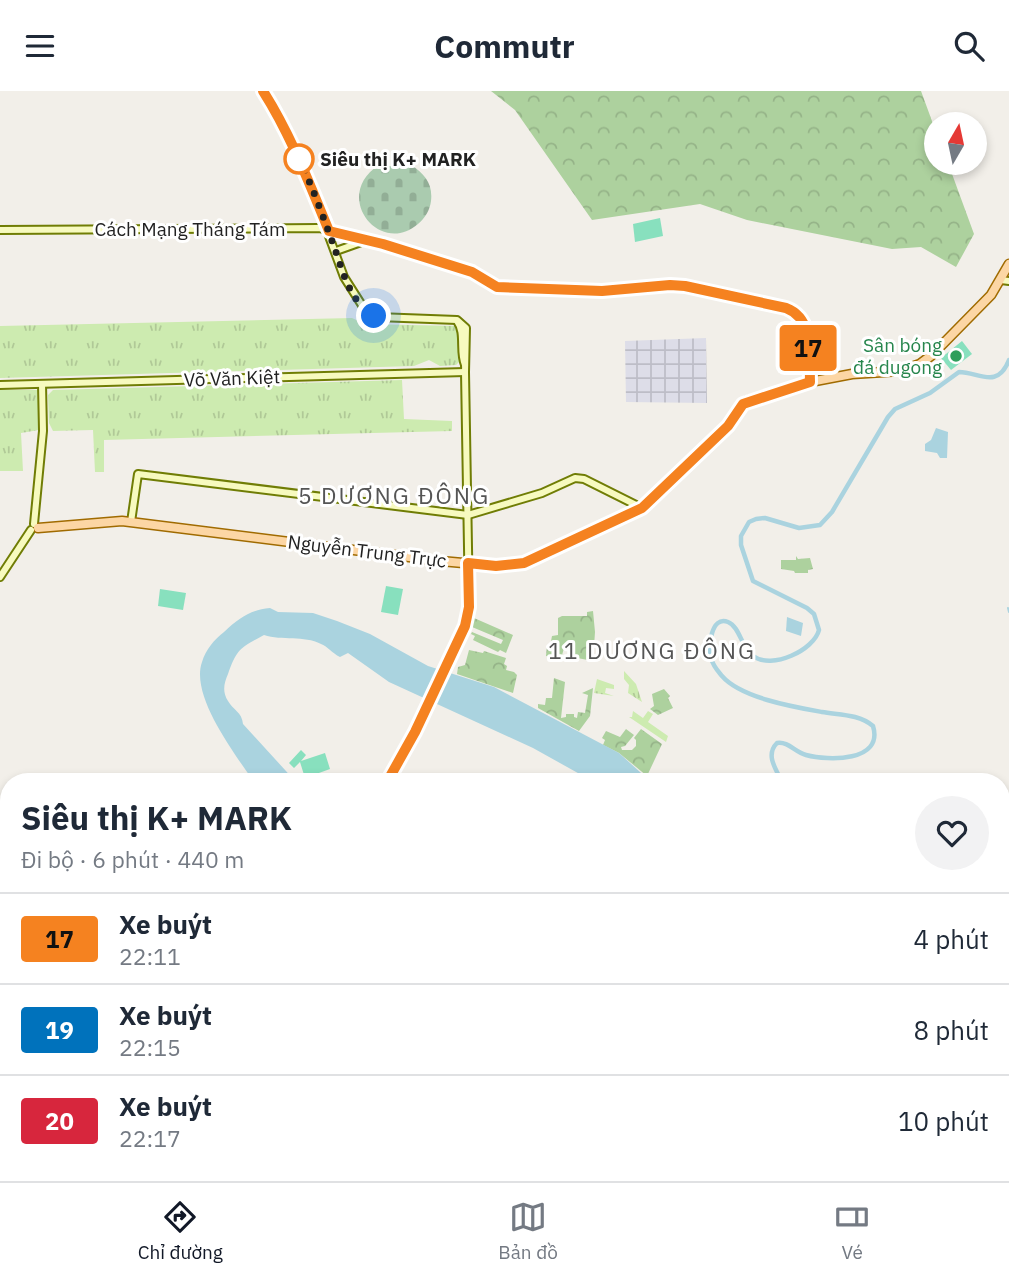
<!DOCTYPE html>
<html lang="vi">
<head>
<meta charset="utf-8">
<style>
  :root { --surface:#fff; --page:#f2f2f3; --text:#1f2937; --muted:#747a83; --line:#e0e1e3; --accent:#111827 }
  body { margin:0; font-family:"IBM Plex Sans",sans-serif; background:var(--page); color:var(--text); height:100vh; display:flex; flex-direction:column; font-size:26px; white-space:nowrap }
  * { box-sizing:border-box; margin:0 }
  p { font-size:23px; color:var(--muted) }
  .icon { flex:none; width:38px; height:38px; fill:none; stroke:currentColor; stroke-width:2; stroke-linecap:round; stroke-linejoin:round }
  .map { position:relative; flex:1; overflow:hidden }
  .drawer { position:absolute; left:0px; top:682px; width:1010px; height:408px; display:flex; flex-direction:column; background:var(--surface); border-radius:28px 28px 0 0; box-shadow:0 4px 10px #0003 }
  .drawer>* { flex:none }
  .badge { padding:0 14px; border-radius:5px; font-size:24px; line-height:46px }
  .needle { width:46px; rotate:9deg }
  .tools { position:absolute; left:924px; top:21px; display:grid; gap:14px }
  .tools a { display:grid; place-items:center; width:63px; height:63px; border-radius:50%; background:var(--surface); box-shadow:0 4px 10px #0003; font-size:35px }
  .you { position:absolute; width:35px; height:35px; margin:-18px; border:5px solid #fff; border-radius:50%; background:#1a73e8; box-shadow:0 0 0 10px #1a73e833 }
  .map>.badge { position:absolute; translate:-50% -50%; box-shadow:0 0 0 4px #fff }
  .round { display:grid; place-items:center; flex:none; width:74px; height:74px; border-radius:37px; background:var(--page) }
  .summary { display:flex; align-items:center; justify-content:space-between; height:119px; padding:0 21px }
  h1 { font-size:33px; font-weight:700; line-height:52px }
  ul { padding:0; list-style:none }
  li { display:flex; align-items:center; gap:21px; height:91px; padding:0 21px; border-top:2px solid var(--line) }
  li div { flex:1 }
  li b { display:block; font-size:26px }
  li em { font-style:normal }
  li .badge { min-width:77px; font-weight:700; text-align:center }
  header { display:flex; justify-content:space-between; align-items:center; height:91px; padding:0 21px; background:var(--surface); font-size:32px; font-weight:700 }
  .menu { display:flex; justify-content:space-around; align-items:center; height:98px; border-top:2px solid var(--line); background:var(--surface); font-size:19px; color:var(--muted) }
  .menu a { display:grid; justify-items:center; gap:4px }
  .menu .on { color:var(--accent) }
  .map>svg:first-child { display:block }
</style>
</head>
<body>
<header><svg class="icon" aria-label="menu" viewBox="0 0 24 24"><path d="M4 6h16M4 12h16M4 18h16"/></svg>Commutr<svg class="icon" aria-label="search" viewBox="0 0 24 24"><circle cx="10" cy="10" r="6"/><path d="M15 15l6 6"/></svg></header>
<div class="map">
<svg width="1009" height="1090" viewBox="0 0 1009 1090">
  <defs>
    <pattern id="grass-tufts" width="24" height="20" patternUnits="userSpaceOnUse" patternTransform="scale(1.75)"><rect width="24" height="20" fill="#cdebb0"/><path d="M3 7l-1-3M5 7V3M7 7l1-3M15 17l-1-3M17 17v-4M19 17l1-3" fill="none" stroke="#b0c997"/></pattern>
    <pattern id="forest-crowns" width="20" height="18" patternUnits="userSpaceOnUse" patternTransform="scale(1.75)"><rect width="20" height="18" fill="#add19e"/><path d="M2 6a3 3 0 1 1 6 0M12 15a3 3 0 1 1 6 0" fill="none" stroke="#95b388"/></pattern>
    <pattern id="cemetery-stones" width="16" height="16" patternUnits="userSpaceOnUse" patternTransform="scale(1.75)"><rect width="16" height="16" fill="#aacbaf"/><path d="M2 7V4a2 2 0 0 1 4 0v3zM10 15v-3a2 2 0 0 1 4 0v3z" fill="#92ae96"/></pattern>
    <pattern id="plaza-grid" width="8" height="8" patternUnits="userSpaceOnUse" patternTransform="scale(1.75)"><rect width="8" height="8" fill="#dddde8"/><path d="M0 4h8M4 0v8" fill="none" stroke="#bdbdc7"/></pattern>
  </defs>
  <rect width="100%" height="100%" fill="#f2efe9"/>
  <g fill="url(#grass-tufts)">
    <polygon points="352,227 365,233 456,235 459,238 461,269 456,274 440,275 429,269 414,275 0,287 0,235"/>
    <polygon points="402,289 404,328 452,330 452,340 104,349 104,381 95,381 93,339 53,340 49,332 48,304 53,299"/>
    <polygon points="0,299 38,299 40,303 41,334 39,339 21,342 23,380 0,380"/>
    <polygon points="624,580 636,593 642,611 628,602 629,594 624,588"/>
    <polygon points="597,588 614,594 614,598 606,597 605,602 614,605 594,602"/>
    <polygon points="633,620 643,627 648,620 653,623 648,631 668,645 666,651 629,626 632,626"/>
  </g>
  <g fill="url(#forest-crowns)">
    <polygon points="491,0 921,0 936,41 936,72 948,72 974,143 956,176 921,156 892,158 747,129 700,113 592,129 515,19"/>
    <polygon points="796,465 798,468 810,467 813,478 808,479 808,482 795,482 794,480 781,478 781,469 796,469"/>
    <polygon points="593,520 595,541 593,570 572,566 572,559 564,557 561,568 546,565 547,555 550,555 552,545 558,544 558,527 562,525 587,525 587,521"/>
    <polygon points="474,527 513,544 506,562 500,559 498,561 473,549 475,545 471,543 472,541 501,553 503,549 472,536 470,531"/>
    <polygon points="469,559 483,562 484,560 506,567 504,573 507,575 506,579 514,581 517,584 513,602 457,583 458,576 465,574"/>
    <polygon points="554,587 565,591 561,627 566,626 566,623 574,623 574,626 577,627 578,621 585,622 588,604 582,602 593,597 590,625 579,640 538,617 538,613 545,614 546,607 552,607"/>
    <polygon points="664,598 670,605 668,607 673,617 658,624 650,618 654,615 652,603"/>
    <polygon points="626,638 634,644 625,655 621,656 622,659 632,659 636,655 636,649 634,647 641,638 662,653 647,685 619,662 603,654 605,649 602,647 606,640 620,646"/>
    <polygon points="0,1063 9,1074 9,1082 45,1086 87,1082 85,1090 0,1090"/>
    <polygon points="193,1082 674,1082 675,1090 198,1090"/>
  </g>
  <path fill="url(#cemetery-stones)" d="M379 74 401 76 411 74C425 83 433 93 431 110 430 119 425 127 418 133 380 166 331 105 379 74Z"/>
  <g fill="#88e0be">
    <polygon points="660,127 663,145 635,151 633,133"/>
    <polygon points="962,250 972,263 951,279 941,267"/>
    <polygon points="386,495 403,498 398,524 381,521"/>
    <polygon points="160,498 186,502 183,519 158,515"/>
    <polygon points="301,659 306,664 301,670 325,662 330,678 305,687 300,671 294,677 289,672"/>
  </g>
  <polygon fill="url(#plaza-grid)" points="706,247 707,312 626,311 625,250"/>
  <g fill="#aad3df">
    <polygon points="936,337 948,341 947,367 940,367 937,362 925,360 925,353 931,349"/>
    <path d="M270 517 278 521 313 522 337 530 370 543 428 575 494 596 619 662 651 691H594L533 657 389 591 348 562 340 566C332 562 327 555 321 553 304 544 282 550 264 544 240 557 237 558 228 583 224 592 222 601 228 610 233 619 242 621 243 633L296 691H254C235 663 190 605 202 571 206 558 214 549 224 541 239 527 250 519 270 517Z"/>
    <polygon points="787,526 803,532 801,545 786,540"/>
    <polygon points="0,733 9,743 9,774 0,770"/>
  </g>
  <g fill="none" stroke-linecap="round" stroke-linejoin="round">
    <polyline stroke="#aad3df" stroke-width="2" points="1008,517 1009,521"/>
    <g stroke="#aad3df" stroke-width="4.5">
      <path d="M782 691C776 678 765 664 777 652 788 650 795 661 806 664 828 670 884 671 873 635 859 623 840 624 822 621 794 616 741 607 722 585 717 579 713 575 711 567 708 556 711 524 728 531 740 536 741 556 753 565 772 579 814 559 819 539L814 523 807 517 753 490 741 454V445L749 431 756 428 765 427 799 437 820 434 832 421 888 326 895 318 930 302 959 281C979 281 997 299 1009 269"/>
      <polyline points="1001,725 1009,721"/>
      <polyline points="1001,762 1009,755"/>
      <polyline points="1001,826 1009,833"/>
      <polyline points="1001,895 1009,888"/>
    </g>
    <g stroke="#707d05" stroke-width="10">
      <g id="secondary">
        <polyline points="263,0 303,75 344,186 365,219 377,226 457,229 466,237 465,281 469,515 466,530 415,641 387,691"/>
        <path d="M0 139 319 137 368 149 472 181 497 196 602 200 670 194 686 195 794 221C813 237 809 267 810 291"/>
        <polyline points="336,160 367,149"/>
        <polyline points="1001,189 1009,190"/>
        <path d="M457 230C466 242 459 260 465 274"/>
        <polyline points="0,294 465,281"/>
        <polyline points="131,431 138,383 468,424 542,402 575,387 584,388 642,417"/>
        <polyline points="34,433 43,340 42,293"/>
        <polyline points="0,486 31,439"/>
      </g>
    </g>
    <g stroke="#a06b00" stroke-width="11">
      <g id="primary">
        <polyline points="38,437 122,430 441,470 496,475 524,472 642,417 728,335 746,310 810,291 852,283 900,280 920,273 932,264 991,204 1009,173"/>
        <polyline points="0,821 9,828"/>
        <polyline points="869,1082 877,1090"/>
      </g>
    </g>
    <use href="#secondary" stroke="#f7fabf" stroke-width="6"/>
    <use href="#primary" stroke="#fcd6a4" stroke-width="8"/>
  </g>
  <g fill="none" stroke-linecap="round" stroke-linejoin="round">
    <g stroke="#fff" stroke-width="16">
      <path id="line" d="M263 0C291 44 309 92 329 140L383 153 472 181 497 196 602 200 670 194 685 195 786 217C815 228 809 265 810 291L743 313 728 335 642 417 524 472 496 475 468 472 469 516 465 535 415 641 387 691"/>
    </g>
    <use href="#line" stroke="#f58220" stroke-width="10"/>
    <path stroke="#222" stroke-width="7" stroke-dasharray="0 12.6" d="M299 68C312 94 322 123 332 150 342 176 348 210 374 225"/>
  </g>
  <circle fill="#fff" stroke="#f58220" stroke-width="3.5" cx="299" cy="68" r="14"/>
  <circle fill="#2e9e5b" stroke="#fff" stroke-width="2.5" cx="956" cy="265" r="7"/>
  <g text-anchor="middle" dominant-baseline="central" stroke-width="6" stroke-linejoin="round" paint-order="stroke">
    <g font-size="19" font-weight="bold" fill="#222" stroke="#fff" text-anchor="start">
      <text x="320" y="68">Siêu thị K+ MARK</text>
    </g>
    <g font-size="19" fill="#222" stroke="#fff">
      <text x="190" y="138">Cách Mạng Tháng Tám</text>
      <text transform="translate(232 287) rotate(-2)">Võ Văn Kiệt</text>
      <text transform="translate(367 460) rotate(7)">Nguyễn Trung Trực</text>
    </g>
    <g font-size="19" fill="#27864d" stroke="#fff" text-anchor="end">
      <text x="942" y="254">Sân bóng<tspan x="942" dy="22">đá dugong</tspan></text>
    </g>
    <g font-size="23" letter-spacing="2" fill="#555" stroke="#fff">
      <text x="394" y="404">5 DƯƠNG ĐÔNG</text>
      <text x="652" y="559">11 DƯƠNG ĐÔNG</text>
    </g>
  </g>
</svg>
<div class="tools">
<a><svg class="needle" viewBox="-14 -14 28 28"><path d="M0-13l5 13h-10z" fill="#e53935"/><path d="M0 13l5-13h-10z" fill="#747a83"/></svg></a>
</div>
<div class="you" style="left:374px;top:225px"></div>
<b class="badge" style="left:808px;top:257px;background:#f58220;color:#111">17</b>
<section class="drawer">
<div class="summary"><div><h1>Siêu thị K+ MARK</h1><p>Đi bộ · 6 phút · 440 m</p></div><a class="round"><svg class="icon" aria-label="heart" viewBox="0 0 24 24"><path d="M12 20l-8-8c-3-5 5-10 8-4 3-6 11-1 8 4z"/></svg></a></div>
<ul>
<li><span class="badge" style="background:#f58220;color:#111">17</span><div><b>Xe buýt</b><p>22:11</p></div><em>4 phút</em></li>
<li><span class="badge" style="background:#0072bc;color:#fff">19</span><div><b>Xe buýt</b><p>22:15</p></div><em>8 phút</em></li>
<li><span class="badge" style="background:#d7263d;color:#fff">20</span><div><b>Xe buýt</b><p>22:17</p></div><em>10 phút</em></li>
</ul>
</section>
</div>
<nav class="menu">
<a class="on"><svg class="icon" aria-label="directions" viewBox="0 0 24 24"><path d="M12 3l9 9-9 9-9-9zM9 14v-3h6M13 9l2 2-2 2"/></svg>Chỉ đường</a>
<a><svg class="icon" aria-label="map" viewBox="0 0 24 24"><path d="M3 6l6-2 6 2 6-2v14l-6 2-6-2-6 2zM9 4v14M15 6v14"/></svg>Bản đồ</a>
<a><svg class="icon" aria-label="tickets" viewBox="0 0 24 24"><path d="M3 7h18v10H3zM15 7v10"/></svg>Vé</a>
</nav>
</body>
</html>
